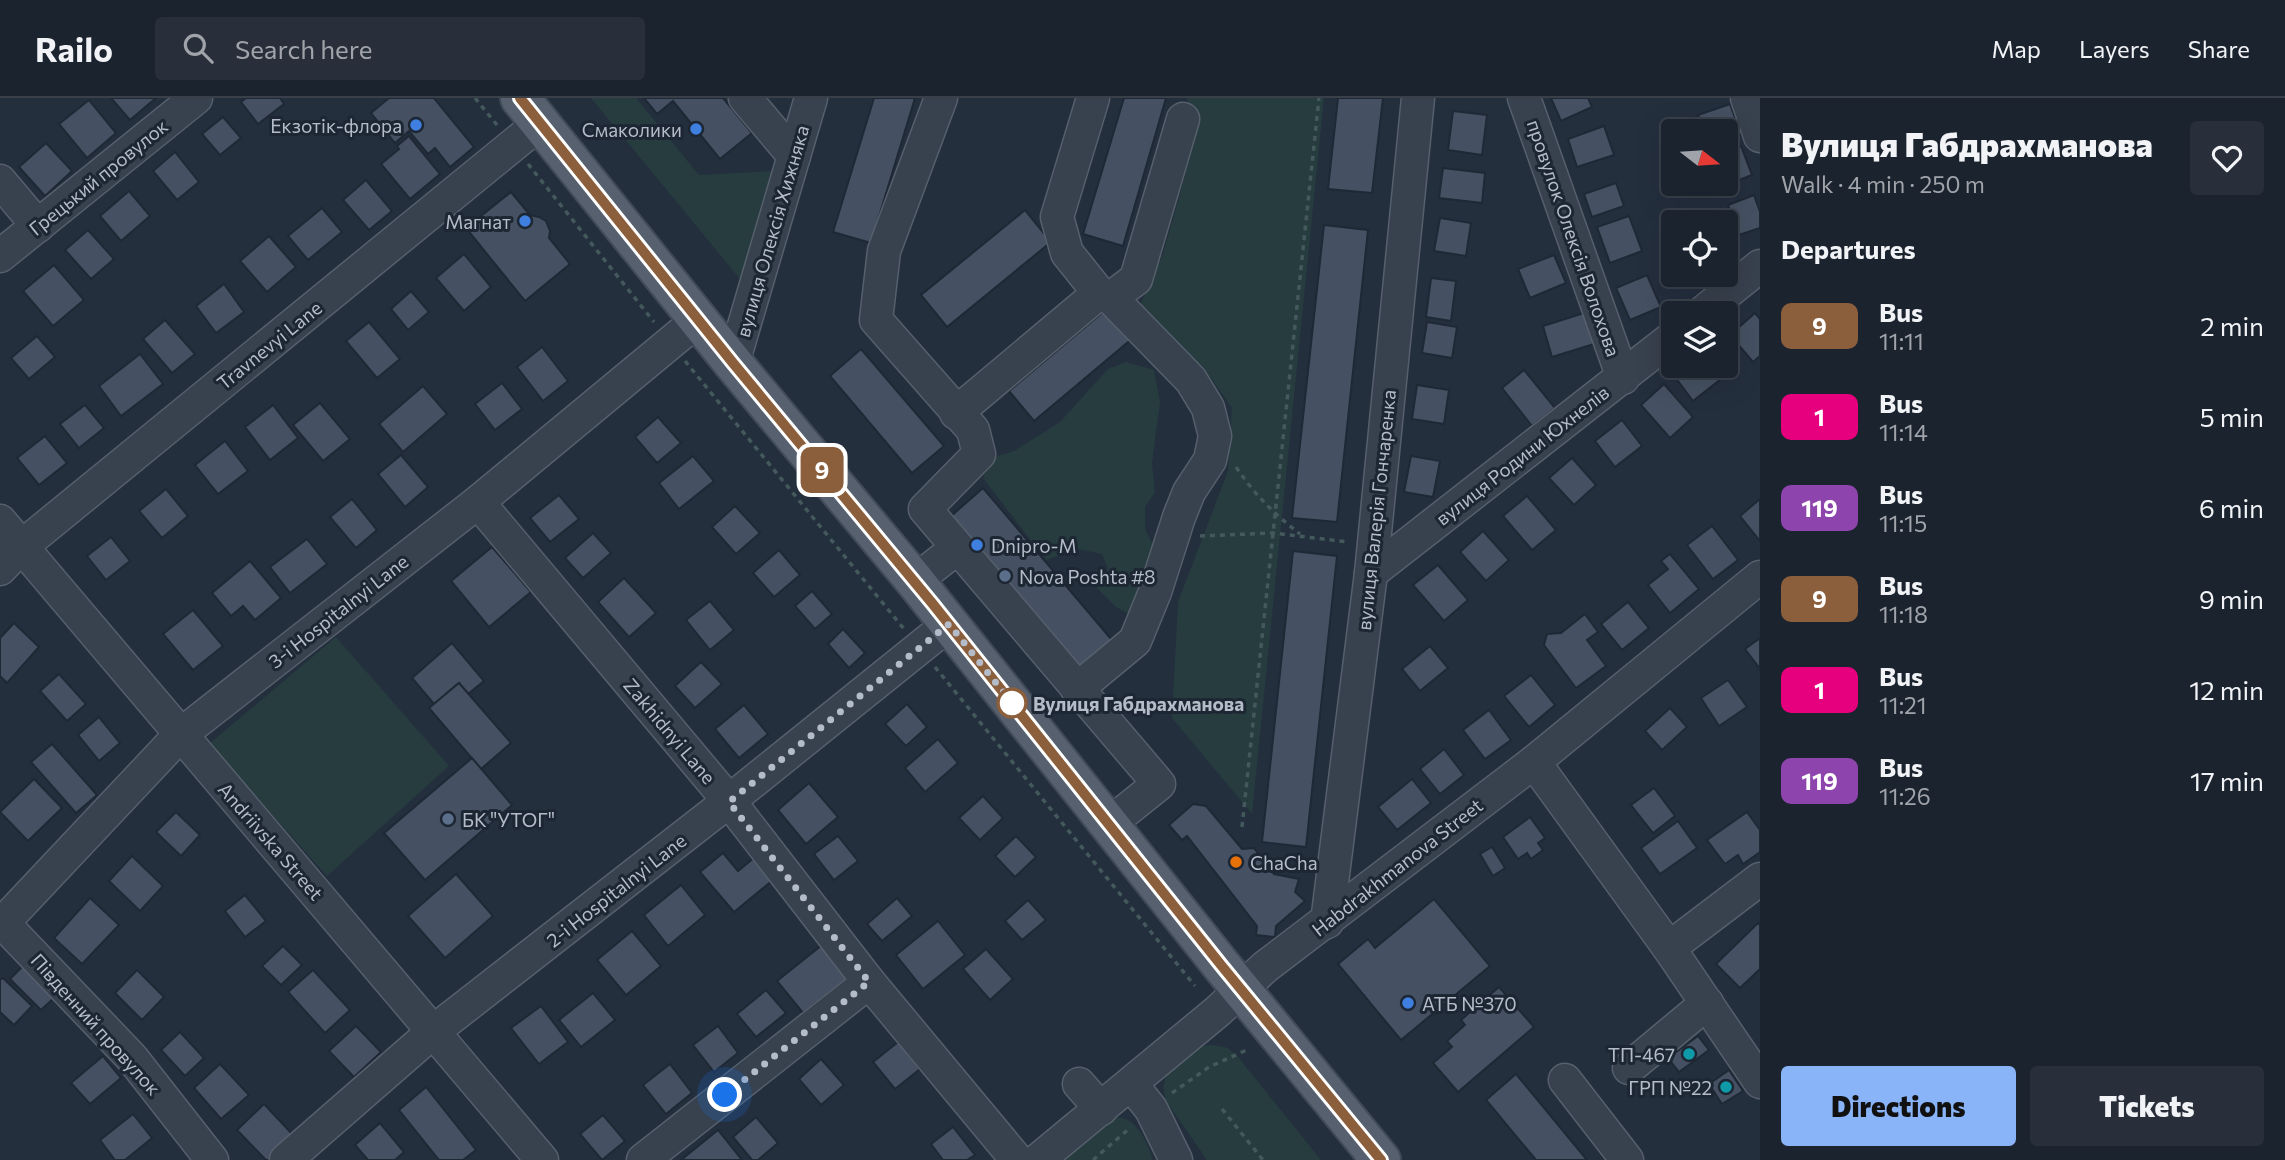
<!DOCTYPE html>
<html lang="en">
<head>
<meta charset="utf-8">
<style>
  :root { --surface:#1b232e; --page:#282f3a; --text:#f1f3f6; --muted:#a0a4aa; --line:#39404a; --accent:#8ab4f8 }
  body { margin:0; font-family:Commissioner,sans-serif; background:var(--page); color:var(--text); height:100vh; display:flex; flex-direction:column; font-size:26px; white-space:nowrap }
  * { box-sizing:border-box; margin:0 }
  p { font-size:23px; color:var(--muted) }
  .icon { flex:none; width:38px; height:38px; fill:none; stroke:currentColor; stroke-width:2; stroke-linecap:round; stroke-linejoin:round }
  .map { position:relative; flex:1; overflow:hidden }
  .panel { display:flex; flex-direction:column; background:var(--surface); width:525px }
  .panel>* { flex:none }
  .badge { padding:0 14px; border-radius:10px; font-size:24px; line-height:46px }
  .needle { width:46px; rotate:107deg }
  .fabs { position:absolute; left:1661px; top:21px; display:grid; gap:14px }
  .fabs a { display:grid; place-items:center; width:77px; height:77px; border-radius:7px; background:var(--surface); box-shadow:0 7px 28px #0002,0 0 0 2px var(--line); font-size:35px }
  .you { position:absolute; width:35px; height:35px; margin:-18px; border:5px solid #fff; border-radius:50%; background:#1a73e8; box-shadow:0 0 0 10px #1a73e833 }
  .map>.badge { position:absolute; translate:-50% -50%; box-shadow:0 0 0 4px #fff }
  h2 { padding:0 21px; font-size:26px; line-height:63px }
  .round { display:grid; place-items:center; flex:none; width:74px; height:74px; border-radius:7px; background:var(--page) }
  .summary { display:flex; align-items:center; justify-content:space-between; height:119px; padding:0 21px }
  h1 { font-size:33px; font-weight:800; line-height:52px }
  .cta { display:flex; gap:14px; margin-top:auto; padding:14px 21px }
  .cta a { flex:1; height:80px; border-radius:7px; background:var(--accent); color:#111; font-size:28px; font-weight:800; line-height:80px; text-align:center }
  .cta a+a { background:var(--page); color:var(--text) }
  ul { padding:0; list-style:none }
  li { display:flex; align-items:center; gap:21px; height:91px; padding:0 21px }
  li div { flex:1 }
  li b { display:block; font-size:26px }
  li em { font-style:normal }
  li .badge { min-width:77px; font-weight:700; text-align:center }
  header { display:flex; align-items:center; gap:42px; box-sizing:border-box; height:98px; padding:0 35px; background:var(--surface); border-bottom:2px solid var(--line) }
  header strong { font-size:33px }
  nav { display:flex; gap:38px; margin-inline-start:auto; font-size:24px }
  .search { width:490px; height:63px; background:var(--page); display:flex; align-items:center; gap:18px; box-sizing:border-box; padding:0 24px; border-radius:7px; color:var(--muted); font-size:26px }
  main { display:flex; flex:1; min-height:0 }
  .map>svg:first-child { display:block }
</style>
</head>
<body>
<header>
<strong>Railo</strong>
<div class="search"><svg class="icon" aria-label="search" viewBox="0 0 24 24"><circle cx="10" cy="10" r="6"/><path d="M15 15l6 6"/></svg>Search here</div>
<nav><a>Map</a><a>Layers</a><a>Share</a></nav>
</header>
<main>
<div class="map">
<svg width="1760" height="1062" viewBox="0 0 1760 1062">
  <rect width="100%" height="100%" fill="#242f3e"/>
  <g fill="#263c3f">
    <polygon points="591,0 636,0 699,77 775,73 740,181"/>
    <polygon points="1187,0 1324,0 1252,716 1172,620 1178,504 1228,373 1232,310 1202,267 1162,250 1140,207 1163,156 1195,42"/>
    <polygon points="1126,264 1154,272 1160,304 1152,365 1155,394 1145,409 1145,431 1167,476 1136,520 1116,509 1097,490 1108,471 1102,456 1078,451 1046,462 983,380 989,361 1014,353 1060,324 1108,271"/>
    <polygon points="336,539 449,668 327,778 209,646"/>
    <polygon points="1213,947 1228,950 1238,959 1321,1062 1207,1062 1166,1003 1163,989 1167,976 1201,948"/>
    <path d="M1113 1019C1137 1018 1146 1042 1153 1062H1057Z"/>
  </g>
  <g fill="#455162" stroke="#1f2835" stroke-width="2">
    <polygon points="111,0 156,0 130,22"/>
    <polygon points="246,0 280,0 284,6 258,26 241,4"/>
    <polygon points="389,0 434,0 474,49 450,69 435,50 428,56 409,33 395,45 371,15"/>
    <polygon points="644,0 723,0 752,35 720,61 673,3 657,16"/>
    <polygon points="874,0 915,0 871,145 833,134"/>
    <polygon points="1124,0 1166,0 1123,148 1083,136"/>
    <polygon points="1338,0 1383,0 1372,95 1328,91"/>
    <polygon points="1551,0 1588,0 1592,9 1561,23"/>
    <polygon points="89,2 116,35 87,60 59,26"/>
    <polygon points="1730,6 1741,37 1726,43 1726,33 1704,33 1698,17"/>
    <polygon points="1453,13 1487,17 1482,57 1448,52"/>
    <polygon points="223,19 241,40 220,57 202,36"/>
    <polygon points="1604,28 1614,57 1577,69 1568,41"/>
    <polygon points="409,38 440,76 410,101 381,66 399,51 397,48"/>
    <polygon points="46,45 72,73 45,98 19,69"/>
    <polygon points="1741,48 1752,77 1711,93 1708,86 1726,86 1726,54"/>
    <polygon points="175,54 199,84 177,102 153,73"/>
    <polygon points="1443,70 1485,75 1482,105 1439,100"/>
    <polygon points="366,82 392,113 369,132 343,102"/>
    <polygon points="1616,85 1624,108 1592,119 1584,96"/>
    <polygon points="129,93 150,118 121,143 100,118"/>
    <polygon points="511,94 530,117 539,119 546,123 550,133 549,140 570,166 525,203 466,130"/>
    <polygon points="1754,97 1760,114 1760,130 1739,137 1728,107"/>
    <polygon points="322,110 342,134 308,162 288,138"/>
    <polygon points="1025,112 1051,144 947,229 921,197"/>
    <polygon points="1629,118 1642,153 1610,165 1597,129"/>
    <polygon points="1440,120 1471,125 1466,158 1434,153"/>
    <polygon points="1324,127 1368,132 1337,424 1292,420"/>
    <polygon points="88,132 114,161 91,181 65,152"/>
    <polygon points="269,138 296,169 267,194 240,163"/>
    <polygon points="464,156 491,189 464,213 436,180"/>
    <polygon points="1554,157 1566,185 1530,200 1518,171"/>
    <polygon points="54,167 84,202 53,228 23,193"/>
    <polygon points="1647,177 1661,209 1630,222 1616,190"/>
    <polygon points="1431,180 1456,183 1451,223 1426,219"/>
    <polygon points="224,186 244,214 216,235 196,208"/>
    <polygon points="411,193 429,214 408,232 391,211"/>
    <polygon points="1109,209 1134,239 1034,323 1009,293"/>
    <polygon points="1584,215 1594,246 1552,259 1543,228"/>
    <polygon points="1755,215 1760,221 1760,258 1753,264 1730,237"/>
    <polygon points="165,222 195,256 172,275 143,241"/>
    <polygon points="369,224 400,261 377,280 346,243"/>
    <polygon points="1427,224 1457,229 1452,260 1422,255"/>
    <polygon points="37,238 55,259 29,281 11,260"/>
    <polygon points="542,249 568,283 543,303 517,269"/>
    <polygon points="861,251 944,348 912,375 830,278"/>
    <polygon points="140,256 163,286 121,318 99,288"/>
    <polygon points="1689,268 1719,268 1726,277 1693,303 1675,279"/>
    <polygon points="1524,272 1555,310 1532,328 1502,290"/>
    <polygon points="502,285 522,311 495,332 475,306"/>
    <polygon points="1664,286 1693,319 1670,340 1641,307"/>
    <polygon points="1417,287 1449,292 1444,326 1412,321"/>
    <polygon points="423,288 447,316 403,354 379,326"/>
    <polygon points="320,305 350,341 323,363 293,327"/>
    <polygon points="85,307 104,330 79,350 60,326"/>
    <polygon points="273,307 298,340 270,362 245,329"/>
    <polygon points="658,319 681,345 657,365 635,339"/>
    <polygon points="1622,322 1642,348 1615,369 1595,343"/>
    <polygon points="45,338 67,365 39,387 17,360"/>
    <polygon points="225,343 248,373 218,396 195,367"/>
    <polygon points="401,357 428,389 405,409 378,376"/>
    <polygon points="693,358 714,383 679,411 659,385"/>
    <polygon points="1411,358 1440,363 1433,399 1404,394"/>
    <polygon points="1572,360 1596,387 1574,407 1549,380"/>
    <polygon points="983,390 1117,548 1084,576 950,419"/>
    <polygon points="166,391 188,418 162,440 139,413"/>
    <polygon points="559,397 579,421 550,444 530,420"/>
    <polygon points="1527,398 1556,432 1532,452 1503,418"/>
    <polygon points="352,401 377,432 356,450 330,419"/>
    <polygon points="1760,401 1760,443 1740,418"/>
    <polygon points="735,408 760,435 736,456 712,429"/>
    <polygon points="1712,428 1738,462 1713,481 1687,447"/>
    <polygon points="1483,433 1509,462 1486,483 1460,454"/>
    <polygon points="593,435 611,455 583,480 565,460"/>
    <polygon points="111,439 130,463 106,482 87,458"/>
    <polygon points="307,441 327,466 290,495 270,469"/>
    <polygon points="492,449 531,494 489,529 451,483"/>
    <polygon points="779,452 800,477 774,499 753,475"/>
    <polygon points="1293,453 1337,458 1306,749 1262,744"/>
    <polygon points="1670,456 1699,491 1670,515 1648,487 1668,471 1661,463"/>
    <polygon points="250,463 281,500 255,522 243,508 231,518 212,495"/>
    <polygon points="1438,467 1468,502 1444,523 1413,487"/>
    <polygon points="624,480 656,515 629,539 598,504"/>
    <polygon points="812,493 832,516 815,531 795,508"/>
    <polygon points="710,503 734,532 710,552 686,522"/>
    <polygon points="1628,504 1649,530 1622,552 1601,526"/>
    <polygon points="193,512 223,548 193,572 163,536"/>
    <polygon points="1585,516 1598,534 1587,542 1606,568 1576,590 1544,547 1547,536 1561,535"/>
    <polygon points="14,525 39,549 7,585 0,578 0,540"/>
    <polygon points="843,531 865,555 849,570 828,546"/>
    <polygon points="1760,540 1760,571 1745,551"/>
    <polygon points="452,545 484,583 468,596 459,585 434,606 412,580"/>
    <polygon points="1430,548 1448,570 1420,593 1402,571"/>
    <polygon points="701,564 722,586 695,610 675,588"/>
    <polygon points="59,576 86,606 67,623 40,593"/>
    <polygon points="1531,577 1555,607 1529,629 1504,598"/>
    <polygon points="1728,582 1747,609 1719,628 1701,600"/>
    <polygon points="459,585 511,645 481,671 429,610"/>
    <polygon points="907,606 927,629 906,648 885,626"/>
    <polygon points="744,607 768,636 739,660 715,631"/>
    <polygon points="1670,610 1687,629 1662,652 1645,633"/>
    <polygon points="1489,612 1511,642 1485,661 1463,632"/>
    <polygon points="99,619 120,645 99,663 78,637"/>
    <polygon points="938,641 958,665 925,694 905,670"/>
    <polygon points="52,646 97,697 76,715 31,664"/>
    <polygon points="1444,651 1464,677 1440,696 1420,671"/>
    <polygon points="472,660 512,707 425,782 384,735"/>
    <polygon points="34,681 62,710 28,743 0,714"/>
    <polygon points="1412,681 1431,705 1397,732 1378,709"/>
    <polygon points="809,685 838,719 806,746 778,712"/>
    <polygon points="1654,690 1675,718 1653,735 1631,707"/>
    <polygon points="983,698 1003,720 980,742 959,720"/>
    <polygon points="1193,706 1206,708 1242,751 1254,750 1274,776 1299,781 1295,794 1305,803 1276,828 1275,839 1256,837 1257,828 1187,738 1182,742 1169,727"/>
    <polygon points="176,714 200,737 181,758 156,734"/>
    <polygon points="1747,714 1760,732 1760,754 1743,766 1738,757 1725,766 1707,742"/>
    <polygon points="1530,719 1545,740 1538,745 1543,752 1531,761 1527,755 1518,761 1503,739"/>
    <polygon points="1678,723 1697,750 1660,776 1641,750"/>
    <polygon points="838,738 858,763 834,782 814,756"/>
    <polygon points="1016,738 1036,759 1015,779 995,758"/>
    <polygon points="1492,749 1505,770 1493,778 1480,756"/>
    <polygon points="723,755 738,773 755,759 773,782 734,814 700,774"/>
    <polygon points="132,758 163,788 140,813 109,783"/>
    <polygon points="456,776 493,818 445,860 408,818"/>
    <polygon points="681,787 705,817 668,848 644,817"/>
    <polygon points="245,797 266,823 245,839 225,813"/>
    <polygon points="90,800 119,827 82,866 54,840"/>
    <polygon points="897,800 912,818 882,843 867,826"/>
    <polygon points="1434,801 1490,868 1401,942 1338,866 1368,841 1375,850"/>
    <polygon points="1028,802 1046,822 1022,842 1005,823"/>
    <polygon points="938,823 965,857 923,891 896,857"/>
    <polygon points="1758,825 1760,827 1760,871 1740,890 1716,866"/>
    <polygon points="632,833 661,868 626,897 597,862"/>
    <polygon points="822,847 848,880 803,915 777,883"/>
    <polygon points="283,848 302,867 281,887 262,868"/>
    <polygon points="986,851 1013,881 990,902 963,871"/>
    <polygon points="25,866 56,898 41,912 10,881"/>
    <polygon points="137,872 164,899 142,922 115,895"/>
    <polygon points="313,872 350,912 325,935 288,894"/>
    <polygon points="3,880 32,908 14,927 0,914 0,882"/>
    <polygon points="1499,889 1534,929 1458,994 1433,965 1452,949 1447,943 1465,927 1461,922"/>
    <polygon points="766,892 786,915 756,939 737,916"/>
    <polygon points="593,895 615,922 581,949 559,922"/>
    <polygon points="541,908 568,944 539,966 511,930"/>
    <polygon points="356,928 381,954 354,979 329,953"/>
    <polygon points="718,928 738,955 714,974 693,947"/>
    <polygon points="180,934 204,960 185,978 161,952"/>
    <polygon points="1698,938 1709,952 1679,974 1668,960"/>
    <polygon points="898,944 920,971 895,991 873,964"/>
    <polygon points="103,958 121,980 90,1006 71,985"/>
    <polygon points="821,961 844,987 821,1007 799,981"/>
    <polygon points="220,966 249,997 221,1021 194,990"/>
    <polygon points="670,966 692,995 666,1016 643,987"/>
    <polygon points="1729,972 1743,993 1722,1006 1709,986"/>
    <polygon points="1516,976 1587,1062 1536,1062 1486,1002"/>
    <polygon points="426,989 476,1052 463,1062 439,1062 399,1012"/>
    <polygon points="264,1006 294,1038 269,1062 266,1062 237,1032"/>
    <polygon points="133,1016 152,1040 125,1062 115,1062 100,1042"/>
    <polygon points="603,1017 625,1043 602,1062 580,1036"/>
    <polygon points="756,1019 778,1045 758,1062 752,1062 733,1039"/>
    <polygon points="380,1025 404,1054 395,1062 368,1062 355,1047"/>
    <polygon points="953,1029 975,1057 967,1062 943,1062 931,1046"/>
    <polygon points="718,1032 742,1062 681,1062"/>
  </g>
  <g fill="none" stroke-linecap="round" stroke-linejoin="round">
    <g stroke="#565f6c" stroke-width="35">
      <g id="minor">
        <polyline points="745,0 794,58"/>
        <polyline points="941,0 884,153 876,222 973,332 979,356 925,411 1159,686 1109,726"/>
        <polyline points="1524,0 1623,280"/>
        <polyline points="1747,0 1760,38"/>
        <polyline points="0,83 38,128"/>
        <polyline points="0,158 196,0"/>
        <polyline points="1099,195 1111,200 1136,181 1183,21"/>
        <polyline points="1702,215 1760,168"/>
        <polyline points="733,265 811,0"/>
        <polyline points="956,315 1099,195 1067,155 1057,119 1093,0"/>
        <polyline points="478,404 729,703 869,884 1017,1062"/>
        <polyline points="0,423 542,1062"/>
        <polyline points="0,471 21,449 540,25"/>
        <polyline points="1371,475 1673,239"/>
        <polyline points="915,483 957,450"/>
        <polyline points="1077,591 1135,543 1155,494 1179,419 1189,394 1210,362 1215,338 1208,310 1191,282 1111,200"/>
        <polyline points="1534,664 1669,850 1760,984"/>
        <polyline points="1327,824 1371,475 1418,0"/>
        <polyline points="3,825 132,960 212,1062"/>
        <polyline points="0,828 180,637 478,404 699,221"/>
        <polyline points="1669,850 1760,781"/>
        <polyline points="1629,970 1707,905"/>
        <polyline points="1565,982 1627,1062"/>
        <polyline points="1079,986 1101,1011"/>
        <polyline points="1131,986 1151,1011 1176,1062"/>
        <polyline points="286,1062 434,933 729,703 949,526"/>
        <polyline points="643,1062 869,884"/>
        <polyline points="1038,1062 1218,913 1265,869 1534,664 1760,479"/>
      </g>
    </g>
    <g stroke="#414a57" stroke-width="42">
      <polyline id="major" points="520,0 733,265 915,483 1221,867 1381,1062"/>
    </g>
    <g stroke="#44595c" stroke-width="3.5" stroke-dasharray="5 5" stroke-linecap="butt">
      <polyline points="475,0 497,27"/>
      <polyline points="528,66 654,224"/>
      <polyline points="685,263 904,531"/>
      <path d="M1236 369C1256 398 1272 414 1300 436"/>
      <polyline points="1200,438 1273,435 1348,444"/>
      <polyline points="935,569 1195,888"/>
      <polyline points="1242,729 1319,0"/>
      <polyline points="1172,995 1209,969 1249,951"/>
      <polyline points="1222,1011 1263,1062"/>
      <polyline points="1093,1062 1131,1029"/>
    </g>
    <use href="#minor" stroke="#38414e" stroke-width="32"/>
    <use href="#major" stroke="#56606e" stroke-width="38"/>
  </g>
  <g fill="none" stroke-linecap="round" stroke-linejoin="round">
    <g stroke="#fff" stroke-width="16">
      <polyline id="line" points="520,0 733,265 932,505 1221,867 1381,1062"/>
    </g>
    <use href="#line" stroke="#8b5e3c" stroke-width="10"/>
    <polyline stroke="#b4bcc9" stroke-width="7" stroke-dasharray="0 12.6" points="725,997 869,884 729,704 949,526 1012,605"/>
  </g>
  <g fill="#3f7fe0" stroke="#1d2633" stroke-width="2.5">
    <circle cx="416" cy="27" r="7"/>
    <circle cx="696" cy="31" r="7"/>
    <circle cx="525" cy="123" r="7"/>
    <circle cx="977" cy="447" r="7"/>
    <circle cx="1408" cy="905" r="7"/>
  </g>
  <g fill="#5c6f8a" stroke="#1d2633" stroke-width="2.5">
    <circle cx="1005" cy="478" r="7"/>
    <circle cx="448" cy="721" r="7"/>
  </g>
  <circle fill="#fff" stroke="#8b5e3c" stroke-width="3.5" cx="1012" cy="605" r="14"/>
  <circle fill="#e8710a" stroke="#1d2633" stroke-width="2.5" cx="1236" cy="764" r="7"/>
  <g fill="#0f9aa8" stroke="#1d2633" stroke-width="2.5">
    <circle cx="1689" cy="956" r="7"/>
    <circle cx="1726" cy="989" r="7"/>
  </g>
  <g text-anchor="middle" dominant-baseline="central" stroke-width="6" stroke-linejoin="round" paint-order="stroke">
    <g font-size="19" fill="#b4bcc9" stroke="#1d2633" text-anchor="end">
      <text x="402" y="27">Екзотік-флора</text>
      <text x="682" y="31">Смаколики</text>
      <text x="511" y="123">Магнат</text>
      <text x="991" y="447" text-anchor="start">Dnipro-M</text>
      <text x="1019" y="478" text-anchor="start">Nova Poshta #8</text>
      <text x="462" y="721" text-anchor="start">БК "УТОГ"</text>
      <text x="1250" y="764" text-anchor="start">ChaCha</text>
      <text x="1422" y="905" text-anchor="start">АТБ №370</text>
      <text x="1675" y="956">ТП-467</text>
      <text x="1712" y="989">ГРП №22</text>
    </g>
    <g font-size="19" fill="#b4bcc9" stroke="#1d2633">
      <text transform="translate(98 79) rotate(-39)">Грецький провулок</text>
      <text transform="translate(772 133) rotate(-74)">вулиця Олексія Хижняка</text>
      <text transform="translate(1574 140) rotate(71)">провулок Олексія Волохова</text>
      <text transform="translate(269 247) rotate(-39)">Travnevyi Lane</text>
      <text transform="translate(1522 357) rotate(-38)">вулиця Родини Юхнелів</text>
      <text transform="translate(1376 412) rotate(-84)">вулиця Валерія Гончаренка</text>
      <text transform="translate(338 513) rotate(-38)">3-i Hospitalnyi Lane</text>
      <text transform="translate(670 633) rotate(50)">Zakhidnyi Lane</text>
      <text transform="translate(271 743) rotate(49)">Andriivska Street</text>
      <text transform="translate(1397 769) rotate(-38)">Habdrakhmanova Street</text>
      <text transform="translate(616 792) rotate(-38)">2-i Hospitalnyi Lane</text>
      <text transform="translate(96 926) rotate(48)">Південний провулок</text>
    </g>
    <g font-size="19" font-weight="bold" fill="#b4bcc9" stroke="#1d2633" text-anchor="start">
      <text x="1033" y="605">Вулиця Габдрахманова</text>
    </g>
  </g>
</svg>
<div class="fabs">
<a><svg class="needle" viewBox="-14 -14 28 28"><path d="M0-13l5 13h-10z" fill="#e53935"/><path d="M0 13l5-13h-10z" fill="#a0a4aa"/></svg></a>
<a><svg class="icon" aria-label="locate" viewBox="0 0 24 24"><circle cx="12" cy="12" r="6"/><path d="M12 2v4M12 18v4M2 12h4M18 12h4"/></svg></a>
<a><svg class="icon" aria-label="layers" viewBox="0 0 24 24"><path d="M12 4l9 5-9 5-9-5zM3 14l9 5 9-5"/></svg></a>
</div>
<div class="you" style="left:725px;top:997px"></div>
<b class="badge" style="left:822px;top:372px;background:#8b5e3c;color:#fff">9</b>
</div>
<section class="panel">
<div class="summary"><div><h1>Вулиця Габдрахманова</h1><p>Walk · 4 min · 250 m</p></div><a class="round"><svg class="icon" aria-label="heart" viewBox="0 0 24 24"><path d="M12 20l-8-8c-3-5 5-10 8-4 3-6 11-1 8 4z"/></svg></a></div>
<h2>Departures</h2>
<ul>
<li><span class="badge" style="background:#8b5e3c;color:#fff">9</span><div><b>Bus</b><p>11:11</p></div><em>2 min</em></li>
<li><span class="badge" style="background:#e6007e;color:#fff">1</span><div><b>Bus</b><p>11:14</p></div><em>5 min</em></li>
<li><span class="badge" style="background:#8e44ad;color:#fff">119</span><div><b>Bus</b><p>11:15</p></div><em>6 min</em></li>
<li><span class="badge" style="background:#8b5e3c;color:#fff">9</span><div><b>Bus</b><p>11:18</p></div><em>9 min</em></li>
<li><span class="badge" style="background:#e6007e;color:#fff">1</span><div><b>Bus</b><p>11:21</p></div><em>12 min</em></li>
<li><span class="badge" style="background:#8e44ad;color:#fff">119</span><div><b>Bus</b><p>11:26</p></div><em>17 min</em></li>
</ul>
<div class="cta"><a>Directions</a><a>Tickets</a></div>
</section>
</main>
</body>
</html>
